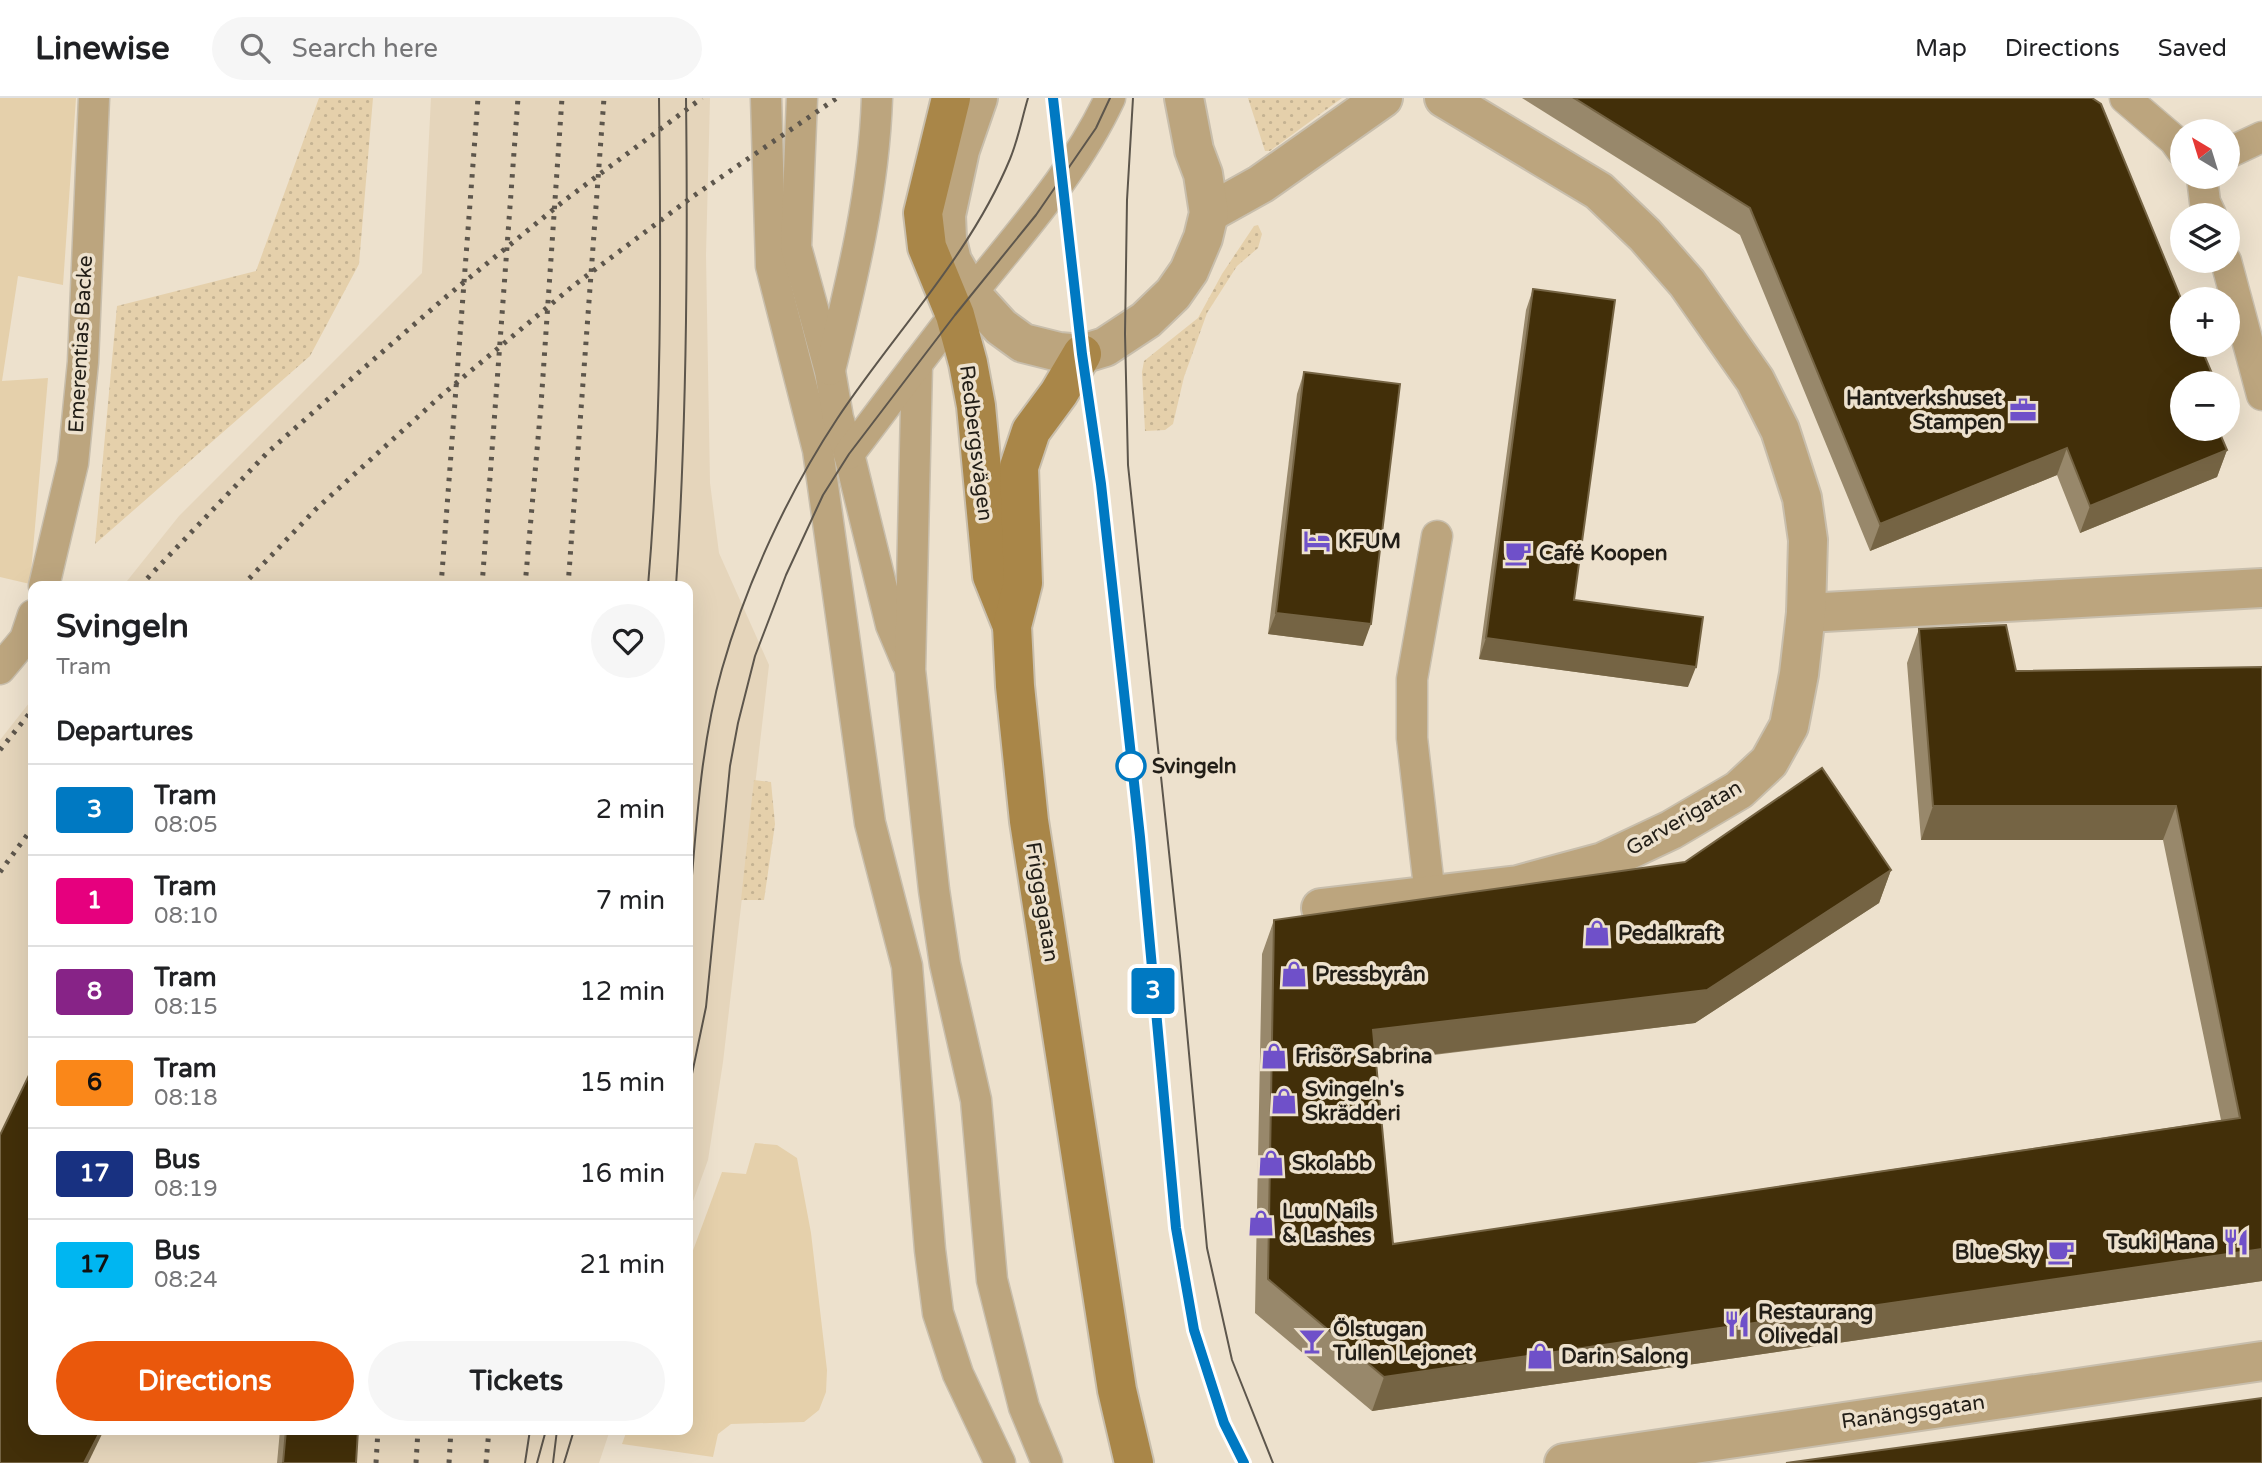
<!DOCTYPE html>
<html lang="en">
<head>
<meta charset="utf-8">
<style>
  :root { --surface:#fff; --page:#f6f6f6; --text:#202124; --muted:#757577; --line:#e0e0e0; --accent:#ea580c }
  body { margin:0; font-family:"Varela Round",sans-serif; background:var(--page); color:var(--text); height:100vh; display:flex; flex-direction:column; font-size:26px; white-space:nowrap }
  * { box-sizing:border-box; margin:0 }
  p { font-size:23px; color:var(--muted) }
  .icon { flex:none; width:38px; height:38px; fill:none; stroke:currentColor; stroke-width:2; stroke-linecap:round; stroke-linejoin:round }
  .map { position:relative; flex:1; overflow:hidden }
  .details { position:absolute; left:28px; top:483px; width:665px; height:854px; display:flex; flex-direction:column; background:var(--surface); border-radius:14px; box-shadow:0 7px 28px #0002 }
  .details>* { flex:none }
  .badge { padding:0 14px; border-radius:5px; font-size:24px; line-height:46px }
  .needle { width:46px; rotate:322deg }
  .tools { position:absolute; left:2170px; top:21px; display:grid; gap:14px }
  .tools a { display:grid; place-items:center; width:70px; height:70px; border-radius:50%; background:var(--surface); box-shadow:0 7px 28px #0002; font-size:35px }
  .map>.badge { position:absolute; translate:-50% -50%; box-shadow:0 0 0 4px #fff }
  h2 { padding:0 28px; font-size:26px; line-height:63px }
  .round { display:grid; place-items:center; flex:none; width:74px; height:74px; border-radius:37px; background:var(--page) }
  .overview { display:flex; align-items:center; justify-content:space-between; height:119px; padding:0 28px }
  h1 { font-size:33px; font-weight:800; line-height:52px }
  .button { display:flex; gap:14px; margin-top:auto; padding:14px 28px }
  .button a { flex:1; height:80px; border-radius:42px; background:var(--accent); color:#fff; font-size:28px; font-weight:800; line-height:80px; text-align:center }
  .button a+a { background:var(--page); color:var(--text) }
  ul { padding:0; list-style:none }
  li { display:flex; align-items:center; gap:21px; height:91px; padding:0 28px; border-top:2px solid var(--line) }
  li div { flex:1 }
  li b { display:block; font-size:26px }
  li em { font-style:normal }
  li .badge { min-width:77px; font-weight:700; text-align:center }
  header { display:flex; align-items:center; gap:42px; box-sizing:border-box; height:98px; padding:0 35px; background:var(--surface); border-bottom:2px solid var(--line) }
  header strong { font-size:33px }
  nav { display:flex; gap:38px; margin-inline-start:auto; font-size:24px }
  .search { width:490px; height:63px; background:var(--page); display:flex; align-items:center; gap:18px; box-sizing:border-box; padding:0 24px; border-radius:38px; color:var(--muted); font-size:26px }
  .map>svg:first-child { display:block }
</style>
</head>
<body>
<header>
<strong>Linewise</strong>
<div class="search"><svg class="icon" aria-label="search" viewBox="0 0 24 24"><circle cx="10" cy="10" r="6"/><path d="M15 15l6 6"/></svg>Search here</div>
<nav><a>Map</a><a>Directions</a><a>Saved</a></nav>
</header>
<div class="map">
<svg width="2262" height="1365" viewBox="0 0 2262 1365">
  <defs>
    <pattern id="grass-dots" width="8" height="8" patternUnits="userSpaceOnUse" patternTransform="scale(1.75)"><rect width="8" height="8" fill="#e5d0ab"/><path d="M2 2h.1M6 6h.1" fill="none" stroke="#c4b292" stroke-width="1.8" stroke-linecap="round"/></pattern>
  </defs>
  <rect width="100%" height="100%" fill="#ede1cd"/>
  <g fill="#e5d5bb">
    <polygon points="431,0 710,0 706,157 710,385 719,455 769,567 723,964 708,1062 688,1117 688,488 123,488 179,418 422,175"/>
    <polygon points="33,600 33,1332 610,1332 599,1365 0,1365 0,642"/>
  </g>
  <g fill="url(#grass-dots)">
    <polygon points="319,0 373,0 359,166 310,258 95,446 117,208 256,173"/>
    <polygon points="1248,0 1342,0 1270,53 1265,53"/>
    <polygon points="1258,127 1262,136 1258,150 1237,168 1207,215 1184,279 1173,326 1165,332 1145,333 1142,274 1144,263 1198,220 1222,176 1254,128"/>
    <polygon points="754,682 771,684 775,726 764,802 741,802"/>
  </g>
  <g fill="#e5d0ab">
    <polygon points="0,0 76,0 63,187 18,178 2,283 48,280 30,486 0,479"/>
    <polygon points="755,1045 777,1047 797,1060 811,1135 827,1272 826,1294 819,1312 804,1324 731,1326 718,1336 713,1359 622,1346 627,1332 688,1332 688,1166 722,1074 746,1076"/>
  </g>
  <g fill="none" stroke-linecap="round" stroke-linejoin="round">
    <g stroke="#c8beac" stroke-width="33">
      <g id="service">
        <polyline points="766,0 771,168 818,352 870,725 907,868 930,1152 938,1215 958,1276 1000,1365"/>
        <polyline points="802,0 796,149 830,273 838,320 849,356 891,527 907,565"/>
        <polyline points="2125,0 2174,42 2182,53"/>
        <polyline points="2228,55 2262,39"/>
        <polyline points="2202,79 2205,104 2211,117"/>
        <polyline points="2226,163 2262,297"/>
        <polyline points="917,266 910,572 934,792 945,866 976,1002 992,1182 1024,1309 1047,1365"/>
        <path d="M830 272C852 182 874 92 877 0"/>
        <path d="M849 356C891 301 932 245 975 191 1024 130 1077 71 1110 0"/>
        <polyline points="44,488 73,365 83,264 94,0"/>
        <polyline points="0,571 25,541 33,517"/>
        <polyline points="1430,798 1412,640 1412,581 1437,438"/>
      </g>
    </g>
    <g stroke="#c8beac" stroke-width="42">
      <g id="minor">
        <polyline points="1209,115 1261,86 1383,0"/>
        <polyline points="1806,515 2262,490"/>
        <polyline points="1321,810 1518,787 1603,764 1671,732 1739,692 1769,664 1789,628 1799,576 1806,515 1808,442 1802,400 1780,332 1755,282 1687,185 1645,137 1599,93 1444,0"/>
        <polyline points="1564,1365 2262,1263"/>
      </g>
    </g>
    <g stroke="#c8beac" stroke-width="42">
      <polyline id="tertiary" points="978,0 960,52 946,117 947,142 952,163 971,196 1001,229 1023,245 1059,254 1082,256 1105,249 1146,222 1173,196 1189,173 1203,140 1209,115 1203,76 1194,52 1184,0"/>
    </g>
    <g stroke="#c8beac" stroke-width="42">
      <g id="secondary">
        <polyline points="951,0 923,115 927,149 955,217 968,265 976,308 992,478 1012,528"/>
        <polyline points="1082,256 1059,295 1031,333 1019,369 1023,485 1012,528 1015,588 1029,723 1117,1292 1134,1365"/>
      </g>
    </g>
    <use href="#service" stroke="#bca57e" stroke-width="30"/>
    <use href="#minor" stroke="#bca57e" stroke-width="38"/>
    <use href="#tertiary" stroke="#bca57e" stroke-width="38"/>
    <use href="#secondary" stroke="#a98648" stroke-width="38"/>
    <g stroke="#5d564c" stroke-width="2">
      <polyline points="1053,0 1082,256 1101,386 1140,739 1176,1131 1194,1232 1224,1325 1244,1365"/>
      <polyline points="1133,0 1127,102 1125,236 1128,367 1180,858 1207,1150 1232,1262 1273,1365"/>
      <path d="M648 488C662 326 661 163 659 0"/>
      <path d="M676 488C687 325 688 164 686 0"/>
      <path d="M688 823C696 740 699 652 722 571 746 486 788 395 837 321 894 235 970 158 1010 61 1018 42 1022 20 1028 0"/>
      <polyline points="688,995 706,909 730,668 738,625 755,558 786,477 823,397 849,356 955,217 1036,117 1096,30 1110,0"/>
      <polyline points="525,1365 530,1332"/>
      <polyline points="537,1365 546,1332"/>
      <polyline points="553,1365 557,1332"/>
      <polyline points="564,1365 574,1332"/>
    </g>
    <g stroke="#5d564c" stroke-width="5" stroke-dasharray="3.5 7" stroke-linecap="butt">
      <polyline points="140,488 267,355 335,295 447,198 565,102 702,0"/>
      <polyline points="242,488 316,411 443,296 573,188 692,99 837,0"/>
      <polyline points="441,488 478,0"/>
      <polyline points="482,488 518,0"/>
      <polyline points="525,488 541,307 562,0"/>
      <polyline points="568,488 604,0"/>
      <polyline points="0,652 33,611"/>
      <polyline points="0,774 33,729"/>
      <polyline points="376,1365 378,1332"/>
      <polyline points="416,1365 418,1332"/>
      <polyline points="449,1365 451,1332"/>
      <polyline points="486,1365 489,1332"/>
    </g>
  </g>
  <g fill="#98886b">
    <polygon points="1522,0 2092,0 2182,285 2227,352 2217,379 2080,435 2057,377 1870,453 1740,137"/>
    <polygon points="1533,191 1574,502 1688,589 1479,561 1526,212"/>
    <polygon points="1304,274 1363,548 1268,536 1297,296"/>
    <polygon points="1919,531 2016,573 2262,569 2262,1183 1372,1313 1255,1215 1262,856 1274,822 1891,772 1879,805 1695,925 1376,964 1393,1146 2221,1022 2163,742 1921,742 1907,565"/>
    <polygon points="280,1332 358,1332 356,1365 277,1365"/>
  </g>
  <g fill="#756444">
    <polygon points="2067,350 2057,377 1870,453 1880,426"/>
    <polygon points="2227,352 2217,379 2080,435 2090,408"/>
    <polygon points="1276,515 1371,526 1363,548 1268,536"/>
    <polygon points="1486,540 1696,569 1688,589 1479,561"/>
    <polygon points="1933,708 2176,708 2163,742 1921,742"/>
    <polygon points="1891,772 1879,805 1695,925 1360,965 1373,932"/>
    <polygon points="2262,1151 2262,1183 1372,1313 1384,1279"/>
    <polygon points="101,1332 104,1332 88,1365 84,1365"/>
  </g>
  <g fill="#422f09" stroke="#756444" stroke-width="2">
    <polygon points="1574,0 2092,0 2101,6 2182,203 2182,247 2200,247 2216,285 2182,285 2182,331 2218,331 2227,352 2090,408 2067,350 1880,426 1750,110"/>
    <polygon points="1533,191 1615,202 1574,502 1703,519 1696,569 1486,540"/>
    <polygon points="1304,274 1400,286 1371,526 1276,515"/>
    <polygon points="2006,527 2016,573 2262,569 2262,1151 1384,1279 1268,1181 1274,822 1685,764 1822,670 1891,772 1707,892 1373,932 1393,1146 2240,1020 2176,708 1933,708 1919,531"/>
    <polygon points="33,969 33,1332 101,1332 84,1365 0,1365 0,1037"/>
    <polygon points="2262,1300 2262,1365 1786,1365"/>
    <polygon points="286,1332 358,1332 356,1365 283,1365"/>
  </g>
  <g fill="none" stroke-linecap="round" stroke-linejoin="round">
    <g stroke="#fff" stroke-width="16">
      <polyline id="line" points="1053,0 1082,256 1101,386 1140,739 1176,1130 1194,1232 1224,1325 1244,1365"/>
    </g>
    <use href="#line" stroke="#0079c2" stroke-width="10"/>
  </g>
  <defs>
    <g id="office-bare" transform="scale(2.1)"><path d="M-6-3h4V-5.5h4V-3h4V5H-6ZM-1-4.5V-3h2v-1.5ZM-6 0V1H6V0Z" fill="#6f50c9" stroke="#ede1cd" stroke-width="2.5" paint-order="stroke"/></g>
    <g id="hotel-bare" transform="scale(2.1)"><path d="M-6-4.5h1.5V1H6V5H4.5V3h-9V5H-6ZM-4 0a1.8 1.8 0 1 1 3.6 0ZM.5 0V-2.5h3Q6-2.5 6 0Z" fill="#6f50c9" stroke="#ede1cd" stroke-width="2.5" paint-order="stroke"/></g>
    <g id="cafe-bare" transform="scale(2.1)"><path d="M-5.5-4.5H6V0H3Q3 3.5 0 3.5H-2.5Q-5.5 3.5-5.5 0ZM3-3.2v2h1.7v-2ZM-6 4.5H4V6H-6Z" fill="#6f50c9" stroke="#ede1cd" stroke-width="2.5" paint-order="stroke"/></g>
    <g id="shop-bare" transform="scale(2.1)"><path d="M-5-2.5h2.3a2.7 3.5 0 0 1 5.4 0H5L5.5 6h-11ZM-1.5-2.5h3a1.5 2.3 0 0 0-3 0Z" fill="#6f50c9" stroke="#ede1cd" stroke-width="2.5" paint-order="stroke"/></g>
    <g id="restaurant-bare" transform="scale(2.1)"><path d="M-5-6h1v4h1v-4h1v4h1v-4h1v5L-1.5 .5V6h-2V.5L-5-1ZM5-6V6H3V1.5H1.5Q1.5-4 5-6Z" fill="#6f50c9" stroke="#ede1cd" stroke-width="2.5" paint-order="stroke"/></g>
    <g id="bar-bare" transform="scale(2.1)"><path d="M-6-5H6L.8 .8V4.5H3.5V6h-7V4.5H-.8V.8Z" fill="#6f50c9" stroke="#ede1cd" stroke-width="2.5" paint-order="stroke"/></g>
  </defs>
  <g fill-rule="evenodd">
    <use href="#office-bare" x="2023" y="312"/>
    <use href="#hotel-bare" x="1317" y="443"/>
    <use href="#cafe-bare" x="1518" y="455"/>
    <use href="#shop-bare" x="1597" y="835"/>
    <use href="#shop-bare" x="1294" y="876"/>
    <use href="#shop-bare" x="1274" y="958"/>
    <use href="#shop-bare" x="1284" y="1003"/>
    <use href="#shop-bare" x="1271" y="1065"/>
    <use href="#shop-bare" x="1261" y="1125"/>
    <use href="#restaurant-bare" x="2236" y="1144"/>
    <use href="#cafe-bare" x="2061" y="1154"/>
    <use href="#restaurant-bare" x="1737" y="1226"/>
    <use href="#bar-bare" x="1312" y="1243"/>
    <use href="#shop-bare" x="1540" y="1258"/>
  </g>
  <circle fill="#fff" stroke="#0079c2" stroke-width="3.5" cx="1131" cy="668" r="14"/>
  <g text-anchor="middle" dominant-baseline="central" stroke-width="7" stroke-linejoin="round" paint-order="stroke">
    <g font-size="21" fill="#221e17" stroke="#ede1cd">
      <text transform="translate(81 246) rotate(-87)">Emerentias Backe</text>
      <text transform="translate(976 345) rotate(83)">Redbergsvägen</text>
      <text transform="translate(1684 720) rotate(-30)">Garverigatan</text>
      <text transform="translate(1042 804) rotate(81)">Friggagatan</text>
      <text transform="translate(1913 1314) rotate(-8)">Ranängsgatan</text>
    </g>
    <g font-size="21" font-weight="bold" fill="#221e17" stroke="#ede1cd" text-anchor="start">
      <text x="2002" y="300" text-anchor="end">Hantverkshuset<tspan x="2002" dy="24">Stampen</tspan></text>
      <text x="1338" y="443">KFUM</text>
      <text x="1539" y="455">Café Koopen</text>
      <text x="1618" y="835">Pedalkraft</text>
      <text x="1315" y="876">Pressbyrån</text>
      <text x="1295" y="958">Frisör Sabrina</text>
      <text x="1305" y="991">Svingeln's<tspan x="1305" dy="24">Skrädderi</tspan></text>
      <text x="1292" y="1065">Skolabb</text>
      <text x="1282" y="1113">Luu Nails<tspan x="1282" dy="24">&amp; Lashes</tspan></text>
      <text x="2215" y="1144" text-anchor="end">Tsuki Hana</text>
      <text x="2040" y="1154" text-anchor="end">Blue Sky</text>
      <text x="1758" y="1214">Restaurang<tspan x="1758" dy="24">Olivedal</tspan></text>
      <text x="1333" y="1231">Ölstugan<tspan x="1333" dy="24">Tullen Lejonet</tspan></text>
      <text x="1561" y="1258">Darin Salong</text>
    </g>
    <g font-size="21" font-weight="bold" fill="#221e17" stroke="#ede1cd" text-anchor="start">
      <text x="1152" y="668">Svingeln</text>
    </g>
  </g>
</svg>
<div class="tools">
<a><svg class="needle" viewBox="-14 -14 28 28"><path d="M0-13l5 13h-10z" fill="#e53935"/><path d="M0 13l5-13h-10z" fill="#757577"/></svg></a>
<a><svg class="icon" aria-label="layers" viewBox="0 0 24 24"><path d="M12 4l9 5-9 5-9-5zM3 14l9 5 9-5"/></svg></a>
<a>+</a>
<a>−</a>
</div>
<b class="badge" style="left:1153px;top:893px;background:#0079c2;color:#fff">3</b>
<section class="details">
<div class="overview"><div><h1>Svingeln</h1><p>Tram</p></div><a class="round"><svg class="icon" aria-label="heart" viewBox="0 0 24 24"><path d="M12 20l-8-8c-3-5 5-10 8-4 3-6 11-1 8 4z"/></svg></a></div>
<h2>Departures</h2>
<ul>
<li><span class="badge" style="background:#0079c2;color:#fff">3</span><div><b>Tram</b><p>08:05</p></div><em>2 min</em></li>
<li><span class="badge" style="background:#e6007e;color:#fff">1</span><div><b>Tram</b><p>08:10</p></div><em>7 min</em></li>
<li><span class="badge" style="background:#872387;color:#fff">8</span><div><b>Tram</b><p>08:15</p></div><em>12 min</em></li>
<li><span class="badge" style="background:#fa8719;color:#111">6</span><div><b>Tram</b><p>08:18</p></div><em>15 min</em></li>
<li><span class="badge" style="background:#183181;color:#fff">17</span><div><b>Bus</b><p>08:19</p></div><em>16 min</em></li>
<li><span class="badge" style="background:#00b6f1;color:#111">17</span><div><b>Bus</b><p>08:24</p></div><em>21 min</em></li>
</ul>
<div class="button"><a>Directions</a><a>Tickets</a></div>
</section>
</div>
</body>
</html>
